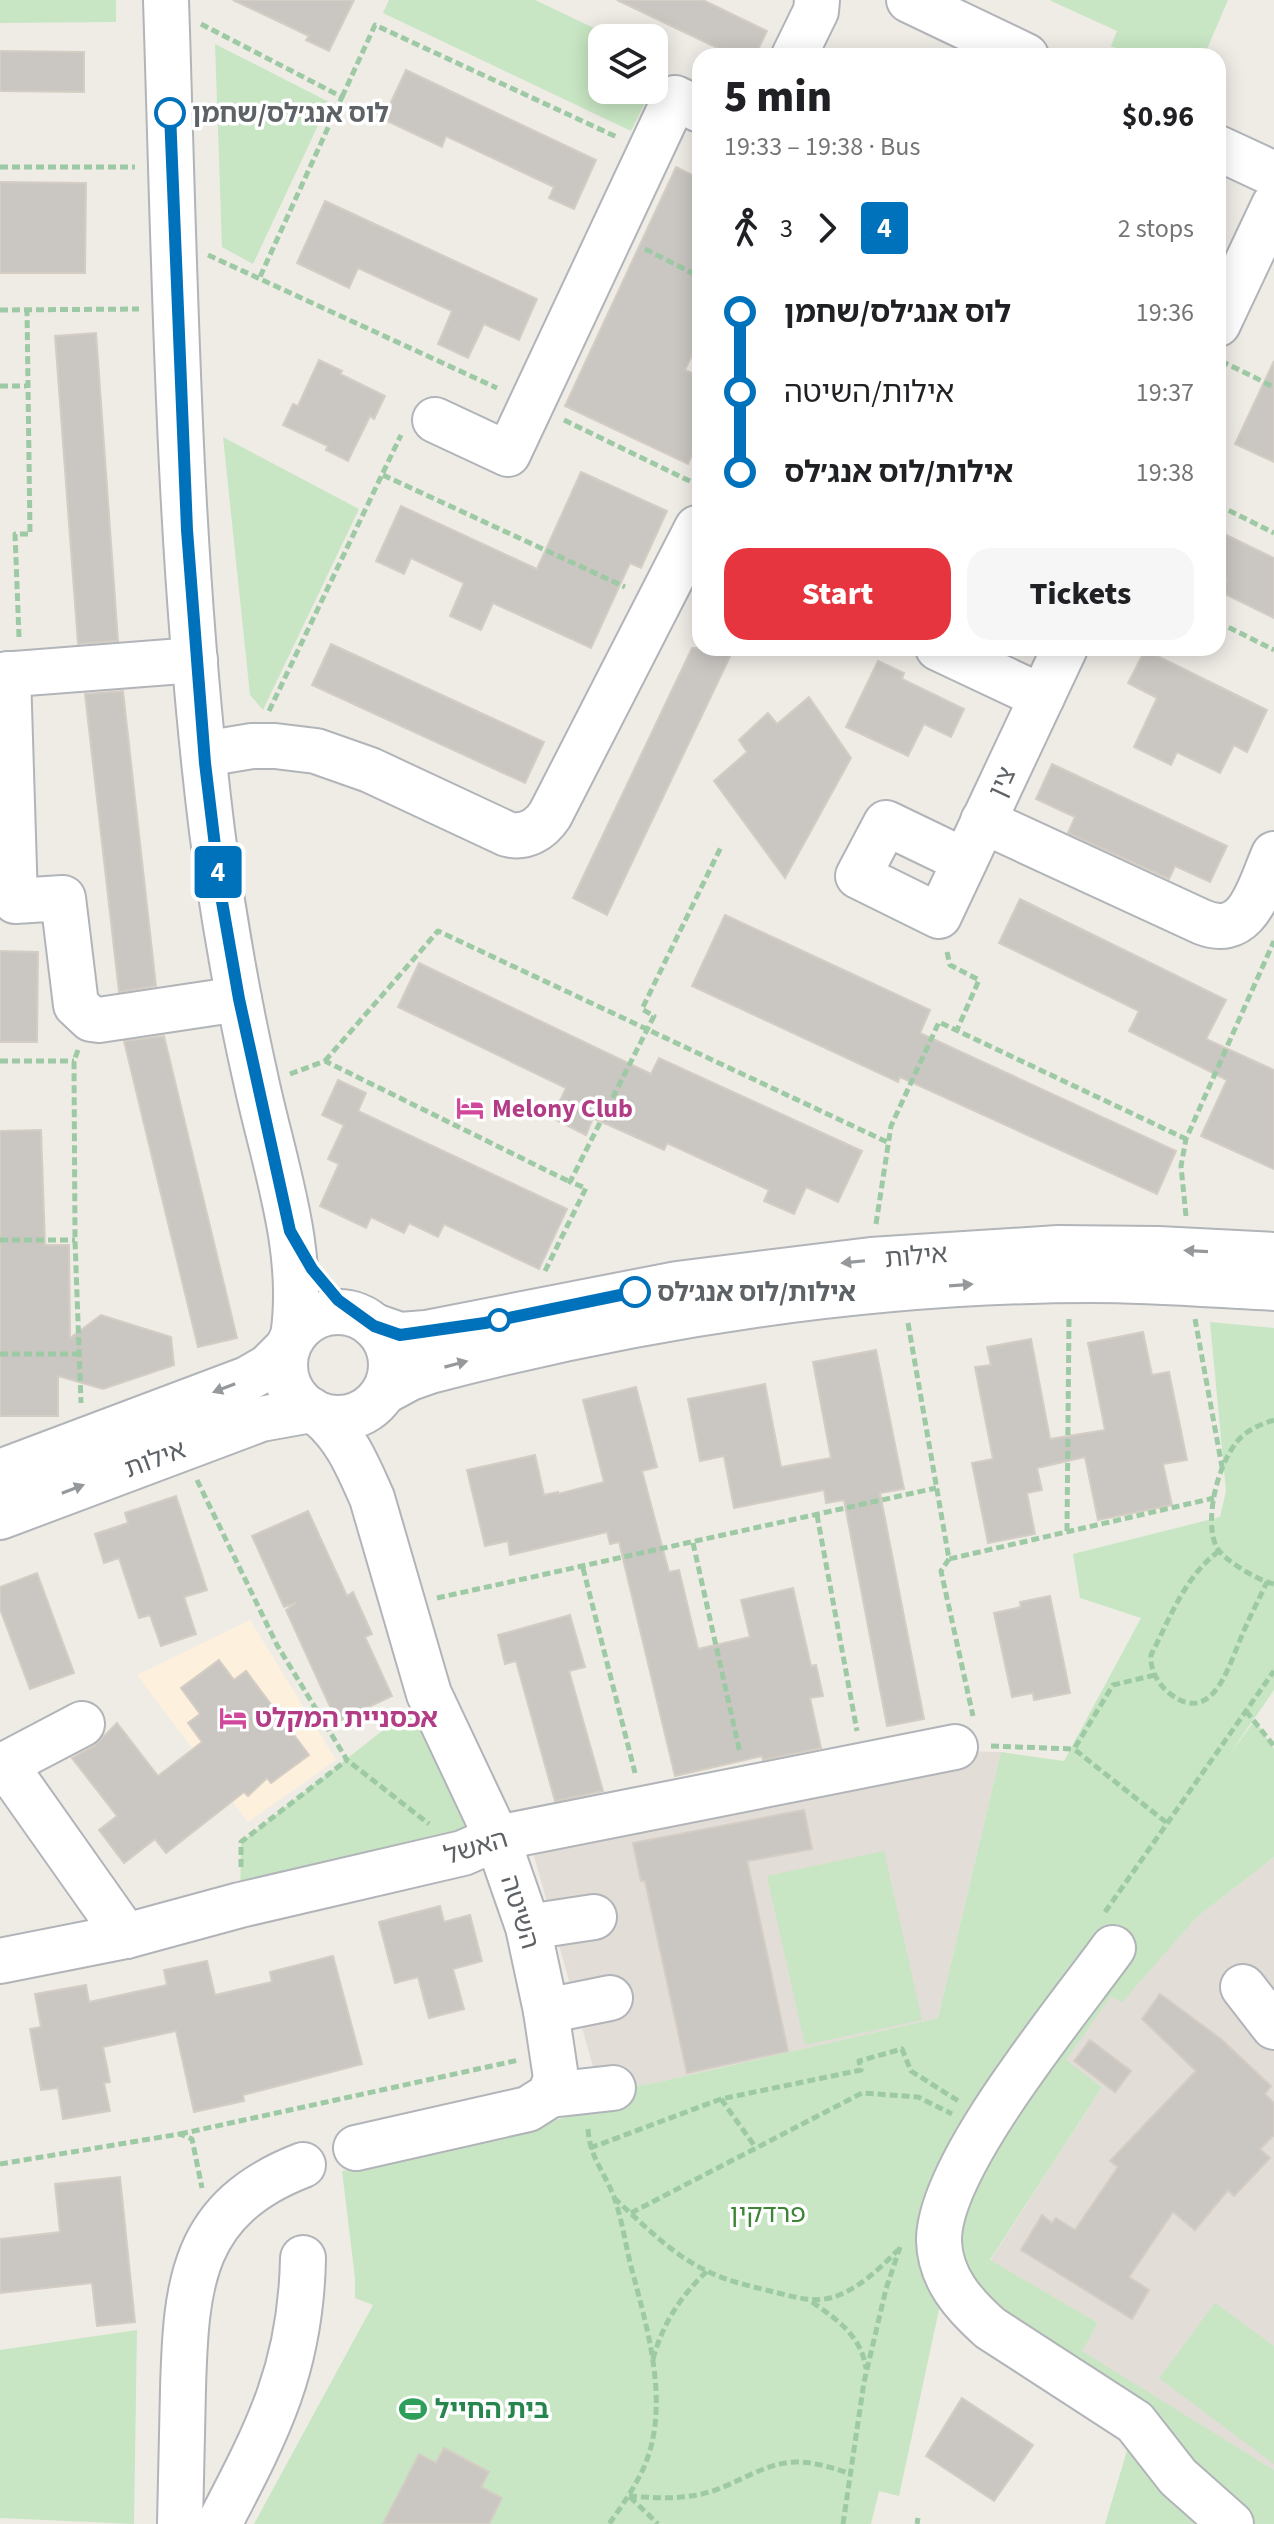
<!DOCTYPE html>
<html lang="en">
<head>
<meta charset="utf-8">
<style>
  :root { --surface:#fff; --page:#f6f6f6; --text:#202124; --muted:#757577; --accent:#e6353f }
  body { margin:0; font-family:"Source Sans 3","Noto Sans Hebrew",sans-serif; background:var(--page); color:var(--text); height:100vh; display:flex; flex-direction:column; font-size:30px; white-space:nowrap }
  * { box-sizing:border-box; margin:0 }
  p { font-size:26px; color:var(--muted) }
  .icon { flex:none; width:44px; height:44px; fill:none; stroke:currentColor; stroke-width:2; stroke-linecap:round; stroke-linejoin:round }
  .map { position:relative; flex:1; overflow:hidden }
  .sheet { position:absolute; left:692px; top:48px; width:534px; height:608px; display:flex; flex-direction:column; background:var(--surface); border-radius:24px; box-shadow:0 4px 20px #0003 }
  .sheet>* { flex:none }
  .badge { padding:0 16px; border-radius:6px; font-size:28px; line-height:52px }
  .controls { position:absolute; left:588px; top:24px; display:grid; gap:16px }
  .controls a { display:grid; place-items:center; width:80px; height:80px; border-radius:16px; background:var(--surface); box-shadow:0 4px 20px #0003; font-size:40px }
  .map>.badge { position:absolute; translate:-50% -50%; box-shadow:0 0 0 4px #fff }
  .legs { display:flex; align-items:center; gap:12px; height:88px; padding:0 32px; font-size:26px }
  .legs p { margin-inline-start:auto }
  .head { display:flex; align-items:center; justify-content:space-between; height:136px; padding:0 32px }
  h1 { font-size:44px; font-weight:800; line-height:60px }
  .cta { display:flex; gap:16px; margin-top:auto; padding:16px 32px }
  .cta a { flex:1; height:92px; border-radius:24px; background:var(--accent); color:#fff; font-size:32px; font-weight:800; line-height:92px; text-align:center }
  .cta a+a { background:var(--page); color:var(--text) }
  ul { padding:0 32px; list-style:none }
  li { display:flex; align-items:center; gap:28px; height:80px; font-size:30px }
  li i { display:grid; place-items:center; width:12px; height:100%; margin:0 10px; background:currentColor }
  li i::after { content:''; width:20px; height:20px; margin:-10px; border:6px solid; border-radius:50%; background:var(--surface) }
  li p { margin-inline-start:auto }
  li:first-child i { background:linear-gradient(#0000 50%,currentColor 0) }
  li:last-child i { background:linear-gradient(currentColor 50%,#0000 0) }
  .map>svg:first-child { display:block }
</style>
</head>
<body>
<div class="map">
<svg width="1274" height="2524" viewBox="0 0 1274 2524">
  <rect width="100%" height="100%" fill="#efece6"/>
  <polygon fill="#fdf1dd" points="250,1620 336,1760 248,1822 137,1675"/>
  <g fill="#e2ddd7">
    <polygon points="962,1751 1001,1752 938,2018 659,2082 600,2092 529,1838"/>
    <polygon points="1274,1857 1274,2470 1081,2351 1098,2323 990,2261 1102,2087 1065,2061 1111,1995 1122,2001 1197,1917"/>
  </g>
  <g fill="#c8e6c3">
    <polygon points="0,0 116,0 116,22 0,23"/>
    <polygon points="389,0 535,0 615,38 602,38 602,90 651,90 631,131 383,13"/>
    <polygon points="1049,0 1228,0 1204,56 1134,56 1111,46 1117,31"/>
    <polygon points="215,44 329,102 253,264 222,247"/>
    <polygon points="223,437 359,509 263,710 250,695"/>
    <polygon points="1210,1322 1274,1328 1274,1690 1229,1755 1255,1720 1274,1749 1274,1857 1197,1917 1122,2002 1111,1996 1066,2060 1102,2087 990,2260 1098,2323 1082,2351 1274,2470 1274,2524 1105,2524 1135,2424 940,2305 899,2496 879,2491 871,2524 254,2524 373,2305 355,2298 355,2278 342,2171 567,2117 600,2092 659,2082 938,2018 1001,1752 1064,1761 1141,1618 1080,1598 1073,1554 1220,1517 1226,1491"/>
    <polygon points="429,1694 497,1838 240,1905 241,1842"/>
    <polygon points="884,1851 922,2020 805,2045 767,1876"/>
    <polygon points="1215,2303 1274,2346 1274,2464 1159,2378"/>
    <polygon points="137,2330 134,2524 0,2518 0,2350"/>
  </g>
  <g fill="#cac7c3" stroke="#d4cdc4" stroke-width="2">
    <polygon points="233,0 354,0 329,51 306,40 309,36"/>
    <polygon points="617,0 703,0 767,31 755,56 734,56"/>
    <polygon points="0,51 84,52 84,92 0,91"/>
    <polygon points="406,70 596,160 574,209 549,198 554,187 446,136 442,147 383,119"/>
    <polygon points="676,167 700,179 700,338 685,370 700,377 700,438 688,464 565,406"/>
    <polygon points="0,182 86,183 85,273 0,273"/>
    <polygon points="325,201 537,299 519,340 484,324 468,358 438,344 452,311 358,268 349,288 297,263"/>
    <polygon points="96,333 118,641 78,644 55,336"/>
    <polygon points="319,360 342,371 340,374 385,396 374,419 370,416 348,461 326,450 328,446 283,425 293,404 298,406"/>
    <polygon points="1274,361 1274,462 1235,444"/>
    <polygon points="581,472 667,511 641,568 630,563 591,648 493,603 481,630 450,616 464,583 411,558 404,574 376,561 401,506 537,569"/>
    <polygon points="1218,531 1274,558 1274,618 1221,592 1227,579 1218,575"/>
    <polygon points="331,644 544,742 525,783 312,685"/>
    <polygon points="692,648 734,648 607,915 573,898"/>
    <polygon points="1145,650 1267,710 1247,752 1234,745 1220,773 1177,752 1171,765 1134,747 1157,698 1128,683"/>
    <polygon points="878,661 904,673 902,679 964,709 951,737 924,724 908,756 846,727"/>
    <polygon points="123,691 156,986 119,992 85,694"/>
    <polygon points="809,697 851,758 785,878 714,781 747,752 739,740 768,713 777,724"/>
    <polygon points="1052,764 1227,846 1210,882 1175,866 1169,879 1068,833 1075,817 1036,799"/>
    <polygon points="1020,899 1226,1000 1206,1039 1274,1070 1274,1169 1201,1136 1227,1080 1129,1031 1139,1011 999,943"/>
    <polygon points="725,915 930,1010 920,1033 1176,1151 1157,1194 900,1077 898,1082 692,986"/>
    <polygon points="0,951 38,952 37,1042 0,1042"/>
    <polygon points="419,963 651,1074 659,1058 862,1151 838,1202 806,1187 794,1214 764,1201 769,1190 667,1143 664,1150 593,1118 586,1135 552,1118 566,1088 398,1007"/>
    <polygon points="164,1036 237,1338 198,1347 124,1041"/>
    <polygon points="338,1080 366,1093 358,1111 567,1209 539,1269 444,1224 438,1237 409,1223 404,1233 371,1217 366,1228 320,1206 339,1164 328,1159 344,1125 322,1115"/>
    <polygon points="41,1130 45,1245 69,1245 70,1338 101,1315 171,1337 174,1365 103,1389 58,1376 58,1416 0,1416 0,1131"/>
    <polygon points="1143,1332 1152,1375 1169,1372 1187,1460 1163,1464 1172,1505 1098,1520 1085,1457 1037,1468 1042,1490 1027,1493 1035,1534 988,1543 972,1463 993,1459 975,1367 991,1365 987,1347 1031,1339 1050,1439 1105,1430 1088,1343"/>
    <polygon points="876,1350 904,1489 880,1493 924,1719 887,1726 844,1500 826,1503 824,1490 734,1508 724,1456 700,1461 688,1399 765,1384 781,1467 831,1458 813,1362"/>
    <polygon points="636,1387 657,1467 642,1471 669,1572 679,1570 698,1649 750,1637 741,1600 793,1588 811,1666 816,1665 823,1696 810,1698 821,1748 763,1760 762,1756 675,1776 619,1542 610,1544 607,1532 510,1555 508,1541 485,1546 467,1470 535,1455 544,1495 558,1492 558,1494 604,1482 583,1400"/>
    <polygon points="176,1496 207,1590 184,1597 196,1634 161,1646 150,1615 139,1618 119,1558 104,1563 95,1534 128,1523 125,1513"/>
    <polygon points="308,1511 347,1596 353,1592 372,1634 365,1637 392,1696 337,1722 286,1610 296,1603 284,1607 252,1536"/>
    <polygon points="37,1573 74,1673 30,1689 0,1609 0,1587"/>
    <polygon points="1050,1596 1070,1693 1034,1700 1033,1693 1012,1697 994,1613 1021,1607 1020,1602"/>
    <polygon points="570,1615 585,1667 569,1671 603,1791 555,1801 516,1661 505,1664 498,1635"/>
    <polygon points="219,1660 234,1680 246,1671 309,1755 271,1783 267,1778 248,1796 244,1792 166,1853 155,1839 124,1863 99,1830 117,1816 72,1758 94,1746 117,1723 158,1776 202,1742 188,1723 200,1714 181,1688"/>
    <polygon points="804,1810 812,1849 747,1861 788,2051 687,2073 645,1881 641,1881 633,1843"/>
    <polygon points="440,1906 444,1922 470,1915 482,1961 453,1969 464,2009 429,2018 418,1977 395,1983 379,1922"/>
    <polygon points="333,1956 362,2064 243,2095 244,2101 194,2112 176,2031 103,2047 110,2082 104,2083 110,2111 63,2119 58,2088 41,2090 30,2029 41,2027 35,1994 86,1985 89,2002 167,1985 164,1970 207,1961 215,1995 272,1982 270,1972"/>
    <polygon points="1160,1994 1221,2039 1271,2086 1265,2094 1274,2103 1274,2135 1260,2149 1270,2158 1234,2196 1228,2190 1195,2230 1173,2212 1129,2277 1149,2290 1132,2319 1021,2250 1042,2215 1052,2223 1056,2218 1075,2230 1118,2167 1110,2161 1196,2071 1142,2019"/>
    <polygon points="1090,2040 1131,2071 1115,2092 1074,2061"/>
    <polygon points="120,2177 135,2322 97,2326 92,2283 0,2293 0,2239 60,2232 55,2184"/>
    <polygon points="962,2398 1033,2445 994,2501 926,2456"/>
    <polygon points="444,2448 489,2472 481,2487 502,2498 489,2524 383,2524 419,2454 436,2463"/>
  </g>
  <g fill="none" stroke-linecap="round" stroke-linejoin="round">
    <g stroke="#b1b4b8" stroke-width="48">
      <g id="minor">
        <path d="M166 0C175 277 178 556 212 831 223 916 238 1001 257 1085 275 1167 306 1252 293 1337"/>
        <polyline points="909,0 1026,56"/>
        <polyline points="794,56 816,11 817,0"/>
        <polyline points="1218,148 1274,174"/>
        <polyline points="1218,324 1274,205"/>
        <polyline points="435,420 508,454 675,98 700,110"/>
        <polyline points="938,648 1042,697"/>
        <polyline points="8,674 15,901 63,898 76,1005 91,1019 99,1020 239,999"/>
        <polyline points="0,675 195,660"/>
        <path d="M204 754 252 746H275L316 751 370 770 507 834C525 839 540 830 550 815L697 528"/>
        <path d="M983 821 1202 922C1249 941 1259 887 1274 854"/>
        <path d="M965 861 886 823 858 876 939 916C981 827 1023 737 1065 648"/>
        <circle cx="338" cy="1365" r="53"/>
        <polyline points="374,1326 400,1335 426,1333 677,1284 871,1260 1058,1248 1158,1249 1274,1255"/>
        <path d="M384 1392 410 1378 430 1371C643 1315 872 1280 1093 1280 1153 1280 1214 1285 1274 1288"/>
        <path d="M320 1415C347 1438 358 1467 372 1498L429 1694 497 1838 528 1927 546 2011 556 2078 550 2095 528 2109 356 2148"/>
        <polyline points="0,1472 247,1379 268,1367 288,1347"/>
        <polyline points="0,1517 261,1419 311,1410"/>
        <polyline points="6,1766 126,1936"/>
        <polyline points="0,1767 82,1724"/>
        <polyline points="528,1927 594,1917"/>
        <path d="M1113 1948C1067 2012 938 2166 939 2241 940 2278 964 2305 990 2328L1135 2422 1178 2477 1231 2524"/>
        <polyline points="0,1961 126,1936 240,1905 463,1853 497,1838 955,1747"/>
        <polyline points="1243,1987 1274,2027"/>
        <polyline points="546,2011 610,1998"/>
        <polyline points="550,2095 613,2088"/>
        <path d="M180 2524C181 2479 182 2434 183 2389 186 2282 192 2208 303 2165"/>
        <path d="M219 2524C268 2430 301 2368 303 2258"/>
      </g>
    </g>
    <g stroke="#9dcaa4" stroke-width="5" stroke-dasharray="8 4" stroke-linecap="butt">
      <polyline points="201,24 342,97 259,279"/>
      <polyline points="342,97 375,25 619,138"/>
      <polyline points="0,167 135,167"/>
      <polyline points="645,249 700,277"/>
      <polyline points="208,255 497,388"/>
      <polyline points="0,310 139,309"/>
      <polyline points="1221,361 1274,387"/>
      <polyline points="0,386 26,386"/>
      <polyline points="564,420 700,486"/>
      <polyline points="383,475 625,587"/>
      <polyline points="1218,505 1274,533"/>
      <polyline points="1218,622 1274,650"/>
      <polyline points="19,637 15,534 30,534 27,310"/>
      <polyline points="269,711 401,435"/>
      <polyline points="947,952 950,965 979,980 957,1030"/>
      <polyline points="78,1050 74,1061 75,1240 81,1403"/>
      <polyline points="0,1061 74,1061"/>
      <polyline points="325,1061 438,931 887,1142"/>
      <polyline points="290,1074 325,1061 570,1182"/>
      <polyline points="1186,1216 1181,1166 1186,1139 1274,941"/>
      <polyline points="876,1224 891,1126 939,1022 1186,1139"/>
      <polyline points="0,1240 75,1240"/>
      <polyline points="545,1271 586,1188 570,1182 654,1016 642,1009 721,847"/>
      <polyline points="1195,1319 1222,1467"/>
      <polyline points="908,1323 949,1559 1214,1498"/>
      <polyline points="0,1354 79,1354"/>
      <path d="M1274 1420C1265 1423 1254 1427 1246 1433 1220 1451 1202 1520 1217 1548 1225 1561 1259 1581 1274 1584"/>
      <polyline points="197,1480 277,1645 347,1760 429,1824"/>
      <polyline points="817,1515 857,1731"/>
      <polyline points="1067,1531 1069,1316"/>
      <polyline points="693,1543 740,1753"/>
      <path d="M1219 1551C1185 1576 1170 1618 1151 1655 1150 1669 1157 1683 1169 1693 1214 1729 1230 1661 1243 1633 1250 1616 1259 1599 1267 1582"/>
      <polyline points="949,1559 941,1571 973,1716"/>
      <polyline points="583,1568 635,1773"/>
      <polyline points="437,1598 936,1488"/>
      <polyline points="1155,1675 1113,1685 1074,1749 1167,1823"/>
      <polyline points="1246,1711 1274,1746"/>
      <polyline points="991,1746 1074,1749"/>
      <polyline points="241,1867 241,1842 347,1760"/>
      <polyline points="1105,1912 1274,1671"/>
      <polyline points="721,2099 756,2148"/>
      <path d="M588 2129C590 2158 604 2171 614 2197 623 2222 626 2249 633 2274 649 2334 670 2407 644 2467 635 2487 622 2506 609 2524"/>
      <polyline points="180,2134 519,2060"/>
      <polyline points="590,2148 721,2099 861,2070 859,2061 902,2049 911,2071 960,2102"/>
      <polyline points="0,2164 180,2134 192,2139 202,2188"/>
      <path d="M614 2198C643 2224 671 2254 707 2271 729 2282 755 2287 778 2293 799 2298 818 2304 839 2295 862 2286 881 2267 898 2250"/>
      <polyline points="631,2213 862,2093 918,2097 952,2114"/>
      <path d="M812 2302C838 2320 862 2337 866 2369"/>
      <path d="M653 2359C663 2323 680 2297 707 2271"/>
      <path d="M629 2496C655 2498 683 2500 709 2492 737 2484 766 2462 796 2462 816 2462 833 2468 851 2474"/>
      <polyline points="630,2497 658,2524"/>
      <polyline points="843,2524 864,2382 886,2289 900,2247"/>
      <polyline points="917,2524 918,2518"/>
    </g>
    <use href="#minor" stroke="#fff" stroke-width="44"/>
  </g>
  <defs><path id="oneway-solid" d="M-6-.8H1V-3.2L6.5 0L1 3.2V.8H-6Z" transform="scale(2)"/></defs>
  <g fill="#96999c">
    <use href="#oneway-solid" transform="translate(1196 1251) rotate(-177)"/>
    <use href="#oneway-solid" transform="translate(853 1262) rotate(174)"/>
    <use href="#oneway-solid" transform="translate(961 1285) rotate(-4)"/>
    <use href="#oneway-solid" transform="translate(456 1364) rotate(-15)"/>
    <use href="#oneway-solid" transform="translate(224 1388) rotate(159)"/>
    <use href="#oneway-solid" transform="translate(73 1489) rotate(-21)"/>
  </g>
  <g fill="none" stroke-linecap="round" stroke-linejoin="round">
    <g stroke="#fff" stroke-width="18">
      <polyline id="line-1" points="170,113 187,530 205,763 221,896 239,999 290,1231 312,1269 338,1300 374,1326 400,1335 485,1323 635,1292"/>
    </g>
    <use href="#line-1" stroke="#0072bc" stroke-width="12"/>
  </g>
  <defs>
    <g id="hotel-bare" transform="scale(2.16)"><path d="M-6-4.5h1.5V1H6V5H4.5V3h-9V5H-6ZM-4 0a1.8 1.8 0 1 1 3.6 0ZM.5 0V-2.5h3Q6-2.5 6 0Z" fill="#d1479c" stroke="#fff" stroke-width="2.5" paint-order="stroke"/></g>
    <g id="stadium-bare" transform="scale(2.16)"><path d="M0-5a6.5 5 0 1 0 0 10a6.5 5 0 1 0 0-10ZM-3.5-1.8h7v3.6h-7Z" fill="#2e9e5b" stroke="#fff" stroke-width="2.5" paint-order="stroke"/></g>
  </defs>
  <g fill-rule="evenodd">
    <use href="#hotel-bare" x="470" y="1108"/>
    <use href="#hotel-bare" x="233" y="1718"/>
    <use href="#stadium-bare" x="413" y="2409"/>
  </g>
  <g fill="#fff" stroke="#0072bc" stroke-width="4">
    <circle cx="170" cy="113" r="14"/>
    <circle cx="635" cy="1292" r="14"/>
    <circle cx="499" cy="1320" r="10"/>
  </g>
  <g text-anchor="middle" dominant-baseline="central" stroke-width="7" stroke-linejoin="round" paint-order="stroke">
    <g font-size="26" font-weight="bold" fill="#5d6266" stroke="#fff" text-anchor="start">
      <text x="192" y="113">לוס אנג׳לס/שחמן</text>
      <text x="657" y="1292">אילות/לוס אנג׳לס</text>
    </g>
    <g font-size="26" fill="#5d6266" stroke="#fff">
      <text transform="translate(1002 782) rotate(-65)">צין</text>
      <text transform="translate(916 1256) rotate(-5)">אילות</text>
      <text transform="translate(155 1459) rotate(-20)">אילות</text>
      <text transform="translate(476 1847) rotate(-17)">האשל</text>
      <text transform="translate(520 1912) rotate(73)">השיטה</text>
    </g>
    <g font-size="26" font-weight="bold" fill="#b23c85" stroke="#fff" text-anchor="start">
      <text x="492" y="1108">Melony Club</text>
      <text x="255" y="1718">אכסניית המקלט</text>
    </g>
    <g font-size="26" fill="#3d8436" stroke="#fff">
      <text x="768" y="2213">פרדקין</text>
    </g>
    <g font-size="26" font-weight="bold" fill="#27864d" stroke="#fff" text-anchor="start">
      <text x="435" y="2409">בית החייל</text>
    </g>
  </g>
</svg>
<div class="controls">
<a><svg class="icon" aria-label="layers" viewBox="0 0 24 24"><path d="M12 4l9 5-9 5-9-5zM3 14l9 5 9-5"/></svg></a>
</div>
<b class="badge" style="left:218px;top:872px;background:#0072bc;color:#fff">4</b>
<section class="sheet">
<div class="head"><div><h1>5 min</h1><p>19:33 – 19:38 · Bus</p></div><b>$0.96</b></div>
<div class="legs"><svg class="icon" aria-label="walk" viewBox="0 0 24 24"><circle cx="13" cy="4" r="2"/><path d="M13 8l-2 6 4 7M11 14l-3 7M7 12l3-4h3l4 4"/></svg>3<svg class="icon" aria-label="forward" viewBox="0 0 24 24"><path d="M9 5l7 7-7 7"/></svg><b class="badge" style="background:#0072bc;color:#fff">4</b><p>2 stops</p></div>
<ul>
<li><i style="color:#0072bc"></i><b>לוס אנג׳לס/שחמן</b><p>19:36</p></li>
<li><i style="color:#0072bc"></i><span>אילות/השיטה</span><p>19:37</p></li>
<li><i style="color:#0072bc"></i><b>אילות/לוס אנג׳לס</b><p>19:38</p></li>
</ul>
<div class="cta"><a>Start</a><a>Tickets</a></div>
</section>
</div>
</body>
</html>
